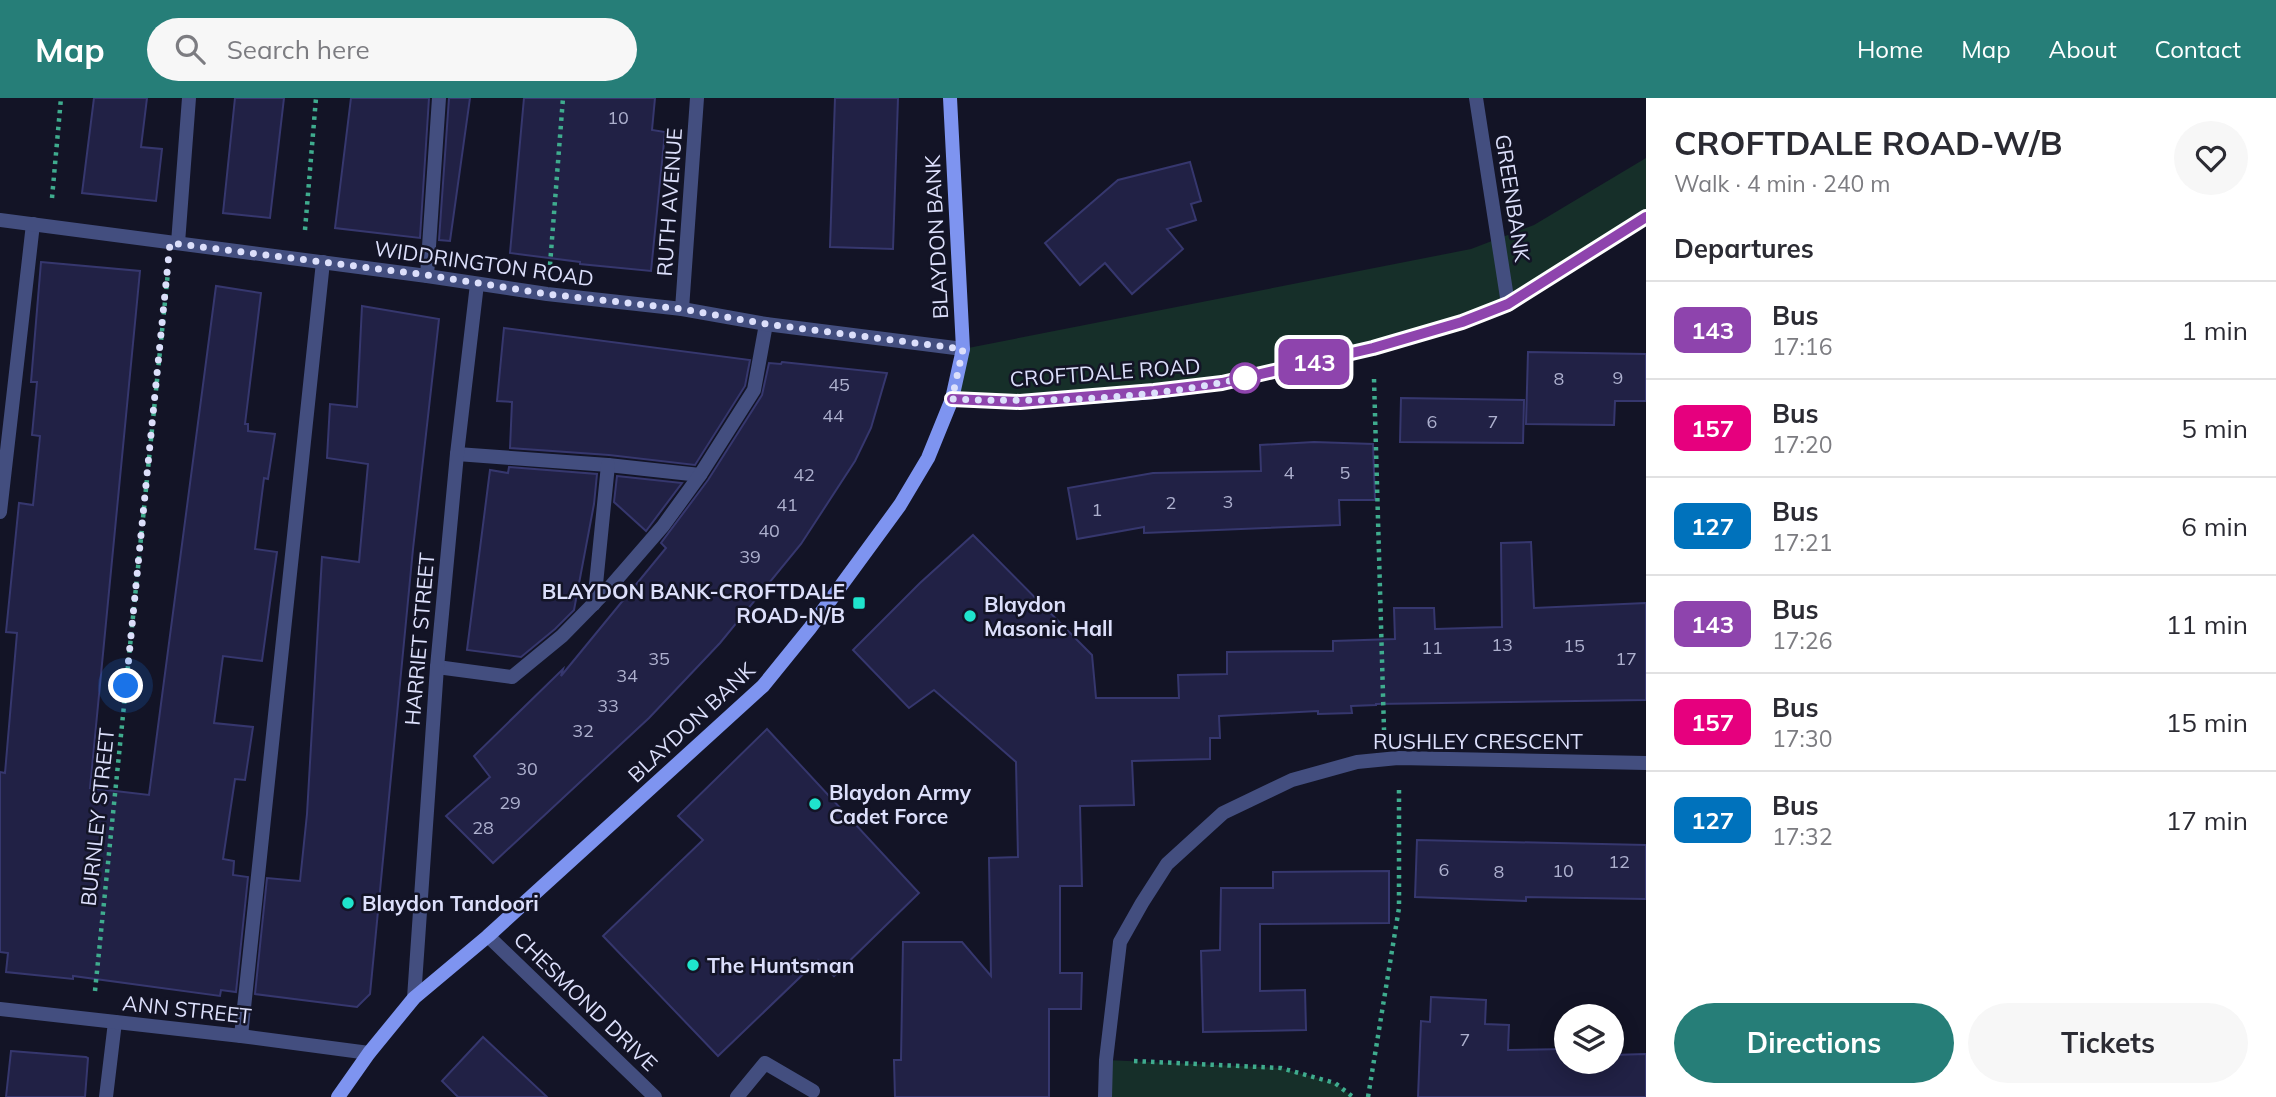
<!DOCTYPE html>
<html lang="en">
<head>
<meta charset="utf-8">
<style>
  :root { --surface:#fff; --page:#f7f7f7; --text:#2b2b33; --muted:#7c7c81; --line:#e1e1e2; --accent:#267e78 }
  body { margin:0; font-family:Mulish,sans-serif; background:var(--page); color:var(--text); height:100vh; display:flex; flex-direction:column; font-size:26px; white-space:nowrap }
  * { box-sizing:border-box; margin:0 }
  p { font-size:23px; color:var(--muted) }
  .icon { flex:none; width:38px; height:38px; fill:none; stroke:currentColor; stroke-width:2; stroke-linecap:round; stroke-linejoin:round }
  .map { position:relative; flex:1; overflow:hidden }
  .details { display:flex; flex-direction:column; background:var(--surface); width:630px }
  .details>* { flex:none }
  .badge { padding:0 14px; border-radius:10px; font-size:24px; line-height:46px }
  .buttons { position:absolute; left:1554px; top:906px; display:grid; gap:14px }
  .buttons a { display:grid; place-items:center; width:70px; height:70px; border-radius:50%; background:var(--surface); box-shadow:0 4px 18px #0003; font-size:35px }
  .you { position:absolute; width:35px; height:35px; margin:-18px; border:5px solid #fff; border-radius:50%; background:#1a73e8; box-shadow:0 0 0 10px #1a73e833 }
  .map>.badge { position:absolute; translate:-50% -50%; box-shadow:0 0 0 4px #fff }
  h2 { padding:0 28px; font-size:26px; line-height:63px }
  .round { display:grid; place-items:center; flex:none; width:74px; height:74px; border-radius:37px; background:var(--page) }
  .summary { display:flex; align-items:center; justify-content:space-between; height:119px; padding:0 28px }
  h1 { font-size:33px; font-weight:700; line-height:52px }
  .cta { display:flex; gap:14px; margin-top:auto; padding:14px 28px }
  .cta a { flex:1; height:80px; border-radius:42px; background:var(--accent); color:#fff; font-size:28px; font-weight:700; line-height:80px; text-align:center }
  .cta a+a { background:var(--page); color:var(--text) }
  ul { padding:0; list-style:none }
  li { display:flex; align-items:center; gap:21px; height:98px; padding:0 28px; border-top:2px solid var(--line) }
  li div { flex:1 }
  li b { display:block; font-size:26px }
  li em { font-style:normal }
  li .badge { min-width:77px; font-weight:700; text-align:center }
  header { display:flex; align-items:center; gap:42px; box-sizing:border-box; height:98px; padding:0 35px; background:var(--accent); color:#fff }
  header strong { font-size:33px }
  nav { display:flex; gap:38px; margin-inline-start:auto; font-size:24px }
  .search { width:490px; height:63px; background:var(--page); display:flex; align-items:center; gap:18px; box-sizing:border-box; padding:0 24px; border-radius:38px; color:var(--muted); font-size:26px }
  main { display:flex; flex:1; min-height:0 }
  .map>svg:first-child { display:block }
</style>
</head>
<body>
<header>
<strong>Map</strong>
<div class="search"><svg class="icon" aria-label="search" viewBox="0 0 24 24"><circle cx="10" cy="10" r="6"/><path d="M15 15l6 6"/></svg>Search here</div>
<nav><a>Home</a><a>Map</a><a>About</a><a>Contact</a></nav>
</header>
<main>
<div class="map">
<svg width="1646" height="999" viewBox="0 0 1646 999">
  <rect width="100%" height="100%" fill="#131426"/>
  <g fill="#162f29">
    <polygon points="1646,60 1646,122 1507,213 1154,294 952,301 963,251 1471,151 1534,127"/>
    <polygon points="1106,962 1281,970 1335,985 1353,999 1105,999"/>
  </g>
  <g fill="#212145" stroke="#36376e" stroke-width="2">
    <polygon points="94,0 147,0 141,49 162,51 156,103 82,95"/>
    <polygon points="235,0 284,0 270,120 223,115"/>
    <polygon points="351,0 429,0 420,140 335,130"/>
    <polygon points="449,0 470,0 450,143 439,142"/>
    <polygon points="524,0 655,0 652,32 665,34 651,173 580,166 580,164 510,155"/>
    <polygon points="835,0 898,0 893,151 830,149"/>
    <polygon points="1190,64 1201,103 1191,106 1196,122 1167,131 1183,151 1132,196 1105,165 1080,187 1045,145 1118,82"/>
    <polygon points="41,164 140,173 90,690 149,697 216,188 261,195 245,326 248,326 248,333 275,336 268,381 264,380 255,451 277,454 262,563 223,558 214,625 253,629 245,682 235,681 223,761 234,763 233,777 248,779 236,894 221,892 220,898 73,878 73,881 6,874 8,855 0,854 0,674 5,675 17,535 6,534 19,405 33,407 40,338 32,337 37,284 31,284"/>
    <polygon points="362,208 439,221 413,451 370,896 357,909 255,896 267,780 300,783 307,716 322,459 359,464 368,366 327,360 330,306 357,309"/>
    <polygon points="504,230 750,262 745,288 695,367 609,357 510,350 512,304 497,303"/>
    <polygon points="1528,254 1646,256 1646,303 1615,303 1614,327 1526,326"/>
    <polygon points="782,264 887,275 871,330 855,363 801,446 720,545 649,620 493,765 446,718 490,679 474,658 563,571 561,578 666,450 661,445 708,382 762,297 769,265 781,266"/>
    <polygon points="1401,300 1524,302 1523,345 1400,344"/>
    <polygon points="1314,344 1373,346 1375,402 1339,402 1340,427 1144,435 1144,429 1077,441 1068,390 1153,375 1261,373 1260,347"/>
    <polygon points="509,369 597,376 594,406 574,512 555,531 521,559 467,552 490,372 508,375"/>
    <polygon points="617,378 682,385 646,433 614,404"/>
    <polygon points="973,437 1092,557 1096,600 1179,600 1178,577 1227,576 1227,554 1333,553 1333,543 1395,541 1394,510 1434,510 1435,531 1502,529 1501,445 1531,444 1534,510 1646,505 1646,602 1376,606 1376,607 1351,608 1352,615 1318,616 1318,613 1219,618 1220,640 1210,640 1210,661 1132,663 1134,707 1080,708 1082,788 1060,788 1060,875 1082,875 1081,911 1049,911 1049,999 895,999 894,962 901,962 903,844 962,844 991,878 989,760 1018,759 1016,664 934,592 909,610 853,552 920,485"/>
    <polygon points="767,631 919,795 834,878 818,862 718,958 603,838 703,742 678,718"/>
    <polygon points="1417,742 1646,747 1646,801 1526,799 1526,803 1415,799"/>
    <polygon points="1389,773 1389,825 1260,826 1260,893 1305,892 1306,932 1203,934 1201,853 1220,852 1221,790 1273,790 1273,774"/>
    <polygon points="1431,899 1486,902 1485,926 1509,927 1508,952 1566,951 1566,964 1612,964 1612,957 1646,956 1646,999 1418,999 1421,923 1430,924"/>
    <polygon points="483,939 547,999 458,999 442,983"/>
    <polygon points="11,953 86,959 88,960 85,999 6,999"/>
  </g>
  <g fill="none" stroke-linecap="round" stroke-linejoin="round">
    <g stroke="#3fac8e" stroke-width="4.5" stroke-dasharray="3.5 5" stroke-linecap="butt">
      <polyline points="52,100 61,0"/>
      <polyline points="305,132 316,0"/>
      <polyline points="550,167 563,0"/>
      <polyline points="1374,281 1384,632"/>
      <polyline points="95,893 168,174"/>
      <polyline points="1134,963 1281,970 1335,985 1353,999"/>
      <polyline points="1368,999 1399,810 1399,687"/>
    </g>
    <g stroke="#434e7f" stroke-width="14">
      <polyline points="178,145 189,0"/>
      <polyline points="427,178 439,0"/>
      <polyline points="457,356 608,367 700,377"/>
      <polyline points="0,414 33,126"/>
      <polyline points="594,506 608,367"/>
      <polyline points="437,569 512,579 562,538 610,489 663,428 700,377 754,292 766,226"/>
      <polyline points="241,938 323,164"/>
      <polyline points="106,999 115,924"/>
      <polyline points="737,999 765,965 813,993"/>
    </g>
    <g stroke="#434e7f" stroke-width="14">
      <polyline points="1476,0 1508,206"/>
      <polyline points="0,122 427,178 547,196 682,211 766,226 963,251"/>
      <polyline points="682,211 697,0"/>
      <polyline points="488,838 655,999"/>
      <polyline points="414,900 437,569 457,356 477,186"/>
      <polyline points="0,911 241,938 369,955"/>
      <polyline points="1105,999 1106,962 1120,844 1142,805 1167,766 1223,715 1292,682 1357,664 1398,660 1646,665"/>
    </g>
    <g stroke="#7e94f0" stroke-width="14">
      <polyline points="952,301 1020,304 1154,294 1222,285 1373,250 1462,224 1508,206 1646,119"/>
      <polyline points="338,999 369,955 414,900 488,838 763,588 810,530 900,407 928,360 952,301 963,251 950,0"/>
    </g>
  </g>
  <g fill="none" stroke-linecap="round" stroke-linejoin="round">
    <g stroke="#fff" stroke-width="16">
      <polyline id="line" points="952,301 1020,304 1154,293 1222,285 1373,250 1462,224 1508,206 1646,119"/>
    </g>
    <use href="#line" stroke="#8e44ad" stroke-width="10"/>
    <path stroke="#dcdffb" stroke-width="7" stroke-dasharray="0 12.6" d="M126 588 170 145 427 177 547 196 682 211 766 226 963 251 952 301C1047 305 1154 301 1247 279L1245 280"/>
  </g>
  <circle fill="#fff" stroke="#8e44ad" stroke-width="3.5" cx="1245" cy="280" r="14"/>
  <g fill="#1fe4cd" stroke="#131426" stroke-width="2.5">
    <rect x="852" y="498" width="14" height="14" rx="3.5"/>
    <circle cx="970" cy="518" r="7"/>
    <circle cx="815" cy="706" r="7"/>
    <circle cx="348" cy="805" r="7"/>
    <circle cx="693" cy="867" r="7"/>
  </g>
  <g text-anchor="middle" dominant-baseline="central" stroke-width="5" stroke-linejoin="round" paint-order="stroke">
    <g font-size="18" fill="#adb0ce">
      <text x="618" y="19">10</text>
      <text x="1618" y="279">9</text>
      <text x="1559" y="280">8</text>
      <text x="839" y="286">45</text>
      <text x="833" y="317">44</text>
      <text x="1432" y="323">6</text>
      <text x="1493" y="323">7</text>
      <text x="1289" y="374">4</text>
      <text x="1345" y="374">5</text>
      <text x="804" y="376">42</text>
      <text x="1228" y="403">3</text>
      <text x="1171" y="404">2</text>
      <text x="787" y="406">41</text>
      <text x="1097" y="411">1</text>
      <text x="769" y="432">40</text>
      <text x="750" y="458">39</text>
      <text x="1502" y="546">13</text>
      <text x="1574" y="547">15</text>
      <text x="1432" y="549">11</text>
      <text x="659" y="560">35</text>
      <text x="1626" y="560">17</text>
      <text x="627" y="577">34</text>
      <text x="608" y="607">33</text>
      <text x="583" y="632">32</text>
      <text x="527" y="670">30</text>
      <text x="510" y="704">29</text>
      <text x="483" y="729">28</text>
      <text x="1619" y="763">12</text>
      <text x="1444" y="771">6</text>
      <text x="1563" y="772">10</text>
      <text x="1499" y="773">8</text>
      <text x="1465" y="941">7</text>
    </g>
    <g font-size="21" fill="#dcdffb" stroke="#131426">
      <text transform="translate(1513 100) rotate(81)">GREENBANK</text>
      <text transform="translate(669 104) rotate(-86)">RUTH AVENUE</text>
      <text transform="translate(936 139) rotate(-93)">BLAYDON BANK</text>
      <text transform="translate(484 165) rotate(8)">WIDDRINGTON ROAD</text>
      <text transform="translate(1105 274) rotate(-4)">CROFTDALE ROAD</text>
      <text transform="translate(419 541) rotate(-85)">HARRIET STREET</text>
      <text transform="translate(691 624) rotate(-43)">BLAYDON BANK</text>
      <text x="1478" y="643">RUSHLEY CRESCENT</text>
      <text transform="translate(97 719) rotate(-84)">BURNLEY STREET</text>
      <text transform="translate(586 903) rotate(44)">CHESMOND DRIVE</text>
      <text transform="translate(187 911) rotate(6)">ANN STREET</text>
    </g>
    <g font-size="21" font-weight="bold" fill="#dcdffb" stroke="#131426" text-anchor="start">
      <text x="845" y="493" text-anchor="end">BLAYDON BANK-CROFTDALE<tspan x="845" dy="24">ROAD-N/B</tspan></text>
      <text x="984" y="506">Blaydon<tspan x="984" dy="24">Masonic Hall</tspan></text>
      <text x="829" y="694">Blaydon Army<tspan x="829" dy="24">Cadet Force</tspan></text>
      <text x="362" y="805">Blaydon Tandoori</text>
      <text x="707" y="867">The Huntsman</text>
    </g>
  </g>
</svg>
<div class="buttons">
<a><svg class="icon" aria-label="layers" viewBox="0 0 24 24"><path d="M12 4l9 5-9 5-9-5zM3 14l9 5 9-5"/></svg></a>
</div>
<div class="you" style="left:126px;top:588px"></div>
<b class="badge" style="left:1314px;top:264px;background:#8e44ad;color:#fff">143</b>
</div>
<section class="details">
<div class="summary"><div><h1>CROFTDALE ROAD-W/B</h1><p>Walk · 4 min · 240 m</p></div><a class="round"><svg class="icon" aria-label="heart" viewBox="0 0 24 24"><path d="M12 20l-8-8c-3-5 5-10 8-4 3-6 11-1 8 4z"/></svg></a></div>
<h2>Departures</h2>
<ul>
<li><span class="badge" style="background:#8e44ad;color:#fff">143</span><div><b>Bus</b><p>17:16</p></div><em>1 min</em></li>
<li><span class="badge" style="background:#e6007e;color:#fff">157</span><div><b>Bus</b><p>17:20</p></div><em>5 min</em></li>
<li><span class="badge" style="background:#0072bc;color:#fff">127</span><div><b>Bus</b><p>17:21</p></div><em>6 min</em></li>
<li><span class="badge" style="background:#8e44ad;color:#fff">143</span><div><b>Bus</b><p>17:26</p></div><em>11 min</em></li>
<li><span class="badge" style="background:#e6007e;color:#fff">157</span><div><b>Bus</b><p>17:30</p></div><em>15 min</em></li>
<li><span class="badge" style="background:#0072bc;color:#fff">127</span><div><b>Bus</b><p>17:32</p></div><em>17 min</em></li>
</ul>
<div class="cta"><a>Directions</a><a>Tickets</a></div>
</section>
</main>
</body>
</html>
